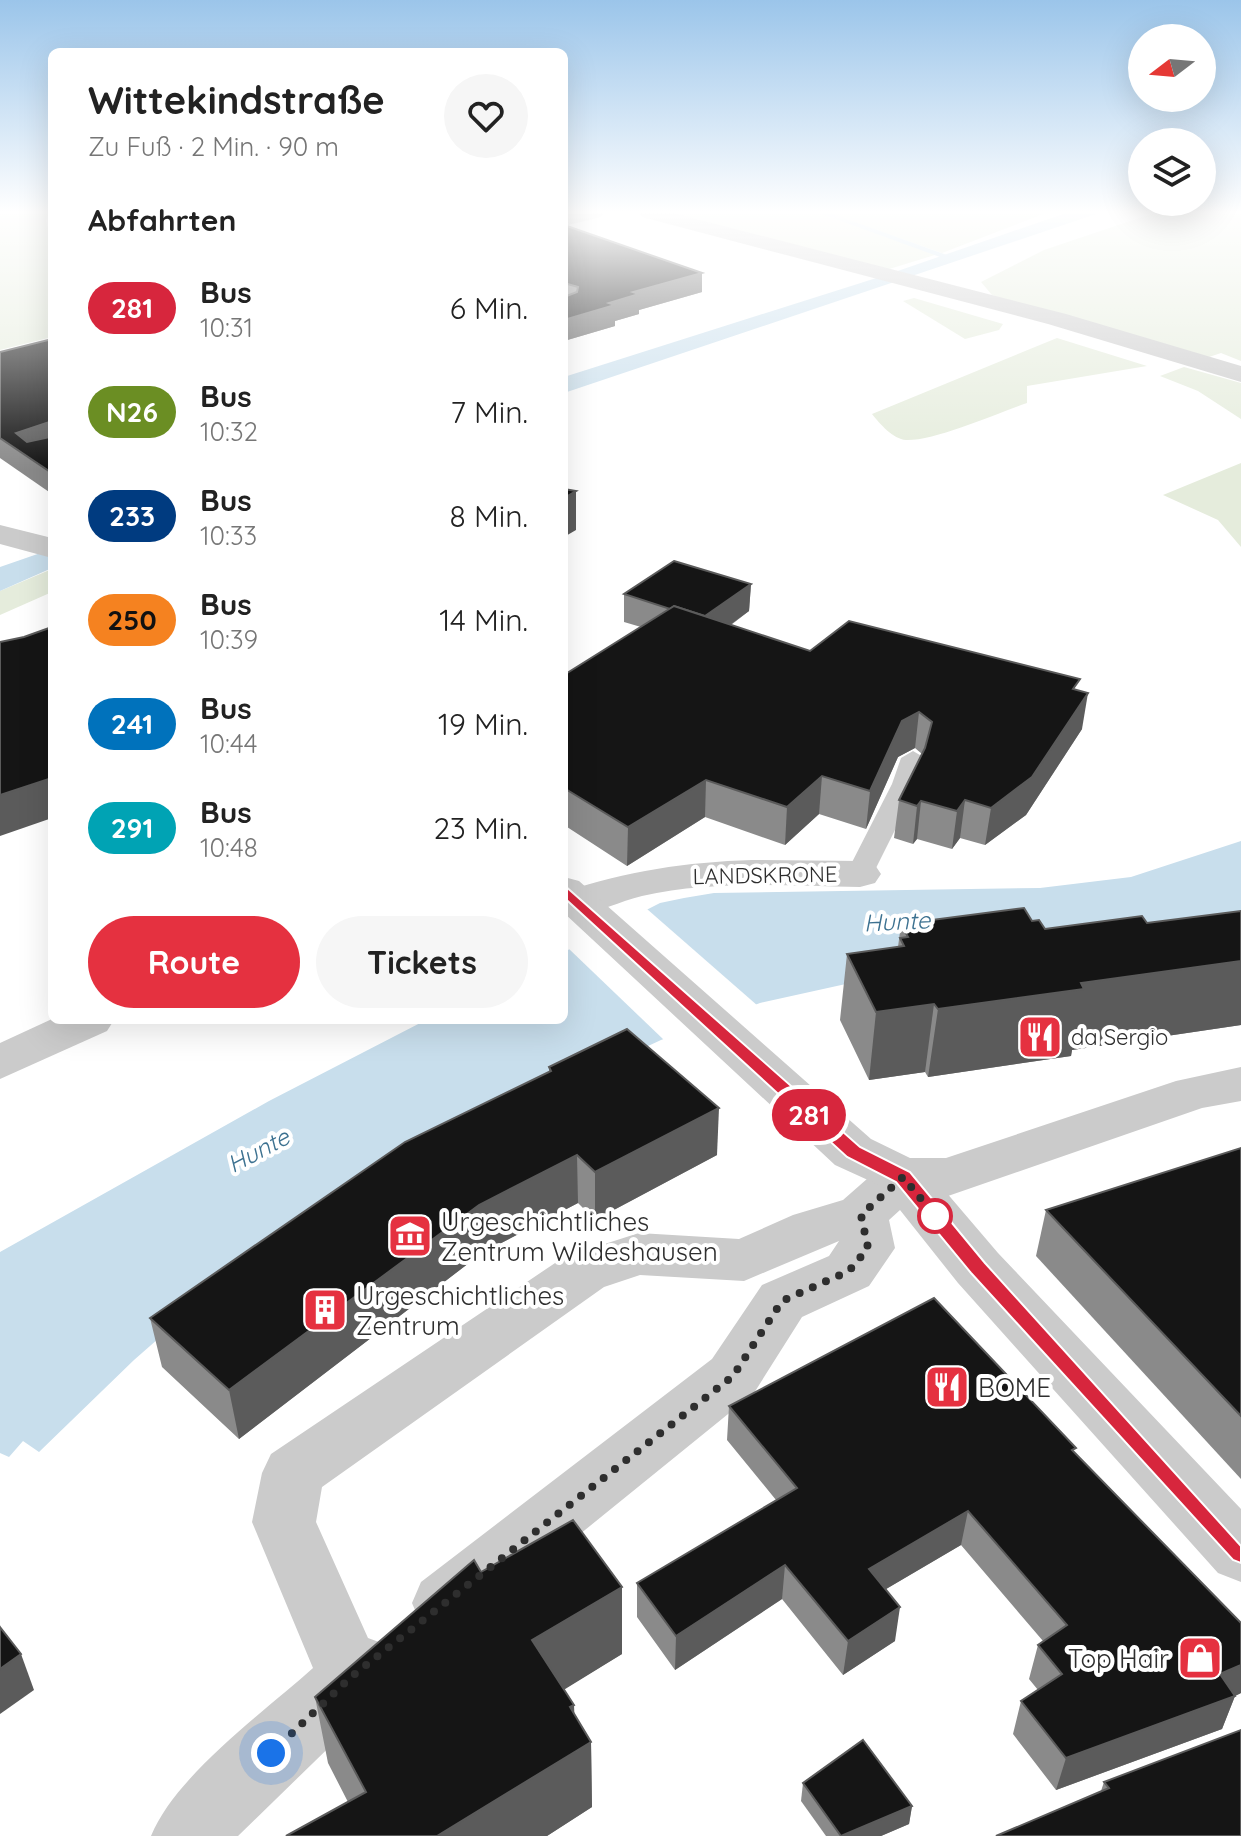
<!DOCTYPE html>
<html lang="de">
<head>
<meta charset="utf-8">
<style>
  :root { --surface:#fff; --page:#f6f6f6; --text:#222; --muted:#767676; --accent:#e53140 }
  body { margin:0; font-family:Quicksand,sans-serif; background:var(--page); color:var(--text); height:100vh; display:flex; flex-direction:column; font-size:30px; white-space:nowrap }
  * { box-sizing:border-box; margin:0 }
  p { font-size:26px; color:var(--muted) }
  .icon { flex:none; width:44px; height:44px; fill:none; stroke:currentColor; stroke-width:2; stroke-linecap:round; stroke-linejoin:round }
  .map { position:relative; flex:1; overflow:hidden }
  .details { position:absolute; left:48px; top:48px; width:520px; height:976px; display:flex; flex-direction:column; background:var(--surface); border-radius:12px; box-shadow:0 8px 32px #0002 }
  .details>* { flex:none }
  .badge { padding:0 16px; border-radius:26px; font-size:28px; line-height:52px }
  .needle { width:52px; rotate:254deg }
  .tools { position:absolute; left:1128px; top:24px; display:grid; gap:16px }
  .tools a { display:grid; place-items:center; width:88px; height:88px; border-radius:50%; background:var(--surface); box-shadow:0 8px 32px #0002; font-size:40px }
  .you { position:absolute; width:40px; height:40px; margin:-20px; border:6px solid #fff; border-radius:50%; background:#1a73e8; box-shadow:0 0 0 12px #1a73e833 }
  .map>.badge { position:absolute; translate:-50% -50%; box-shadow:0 0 0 4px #fff }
  h2 { padding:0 40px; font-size:30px; line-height:72px }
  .round { display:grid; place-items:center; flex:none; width:84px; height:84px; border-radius:42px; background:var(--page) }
  .overview { display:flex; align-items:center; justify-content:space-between; height:136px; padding:0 40px }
  h1 { font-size:38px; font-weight:800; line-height:60px }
  .primary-button { display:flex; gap:16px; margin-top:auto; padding:16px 40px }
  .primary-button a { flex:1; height:92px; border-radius:48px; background:var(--accent); color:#fff; font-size:32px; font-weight:800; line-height:92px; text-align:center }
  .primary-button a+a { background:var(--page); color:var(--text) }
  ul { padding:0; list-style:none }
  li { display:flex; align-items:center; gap:24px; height:104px; padding:0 40px }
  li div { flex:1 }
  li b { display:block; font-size:30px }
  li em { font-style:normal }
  li .badge { min-width:88px; font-weight:700; text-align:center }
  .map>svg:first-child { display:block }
</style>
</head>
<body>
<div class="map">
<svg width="1241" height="1836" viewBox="0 0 1241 1836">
  <rect width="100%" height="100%" fill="#fff"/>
  <g fill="#e5ecdc">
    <polygon points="0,213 49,213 46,221 52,243 52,337 0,350"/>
    <polygon points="670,213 822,213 938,254 886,270"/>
    <polygon points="827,213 1046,213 942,253"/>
    <polygon points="1154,213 1241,213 1241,361 1221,353 1203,359 1022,306 992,295 981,282 1044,250"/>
    <polygon points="914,298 1003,324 999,330 965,339 903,301"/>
    <path d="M1057 338 1147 366 1027 386V403C997 413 935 441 906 440 893 439 880 424 872 414Z"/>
    <polygon points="1184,367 1241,383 1241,419 1198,391 1160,376"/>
    <polygon points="1241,463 1241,547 1218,520 1163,495"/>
    <polygon points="52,569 52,592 0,615 0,591"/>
  </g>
  <g fill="#c8deec">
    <polygon points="1066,213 1099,213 564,393 564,377 889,274"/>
    <polygon points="52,549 52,568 0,591 0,567"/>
    <polygon points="1241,841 1241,940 873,978 760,1003 661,1040 452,1137 207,1296 134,1360 39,1452 23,1441 9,1457 0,1453 0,1252 269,1101 426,1020 564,1020 564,952 660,903 684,898 714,893 1040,888 1131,877"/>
  </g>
  <polygon fill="#fff" points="647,909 758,1006 664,1040 568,948"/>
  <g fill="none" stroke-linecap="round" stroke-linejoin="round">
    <polygon fill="#c8deec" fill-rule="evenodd" points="819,213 830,213 958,259 951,261"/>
    <polygon fill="#cbcbcb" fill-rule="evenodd" points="913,751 925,758 918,784 870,880 850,880 846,874 892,784 901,758"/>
    <g fill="#cbcbcb" fill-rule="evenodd">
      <polygon points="604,213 601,217 564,226 564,214"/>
      <polygon points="639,213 673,213 1066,314 1241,366 1241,382 1048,324 642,217"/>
      <path d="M752 860 860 861 875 865 881 874 875 883 860 887C788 886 713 880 642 896 616 902 591 918 564 912V892C626 871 687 862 752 860Z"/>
      <polygon points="52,1019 114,1020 107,1031 0,1079 0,1043"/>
      <path d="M903 1158 922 1164 998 1253 1241 1509V1582L1218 1573 958 1283 900 1210 889 1220 895 1248 869 1286 802 1317 754 1393 469 1624 445 1633 421 1624 412 1603 421 1582 712 1359 762 1285 829 1256 839 1241 744 1281 640 1275 604 1287 322 1487 316 1522 368 1638 387 1645 397 1668 387 1691 238 1836H151C176 1775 263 1713 313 1668L252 1522 262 1473 271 1454 564 1257 639 1233 739 1239 793 1215 843 1200 884 1164Z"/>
    </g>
    <g fill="#cbcbcb" fill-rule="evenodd">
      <polygon points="0,525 52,538 52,558 0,544"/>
      <polygon points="564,877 579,881 871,1139 910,1158 946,1158 1176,1081 1241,1067 1241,1101 1202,1108 948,1196 903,1196 835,1165 564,913"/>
    </g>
  </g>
  <g fill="#8a8a8a">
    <polygon points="564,225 702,292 639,310 639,314 615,321 615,326 564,341"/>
    <polygon points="52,339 52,494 0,458 0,352"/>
    <polygon points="751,584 749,611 731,625 810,651 1078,690 1082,729 1026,815 985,845 960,838 952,849 917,839 913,844 894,838 899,800 922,754 915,748 898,757 866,829 819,814 785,845 705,817 627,866 564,825 564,675 641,627 624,622 624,594"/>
    <polygon points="1241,911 1241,1025 1072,1050 1071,1056 928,1077 925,1072 869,1080 840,1020 847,954 898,947 901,924 1032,921 1045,929 1147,923"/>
    <polygon points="549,1067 717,1155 595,1220 578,1203 482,1253 239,1439 162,1367 150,1318 549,1072"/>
    <polygon points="1241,1148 1241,1479 1036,1256 1046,1210"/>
    <polygon points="729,1406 1075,1453 1241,1623 1241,1693 1235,1696 1222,1729 1056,1790 1013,1734 1021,1701 1038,1690 1029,1679 1038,1645 1043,1641 961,1545 886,1589 895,1641 843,1675 782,1599 675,1670 637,1617 637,1583 776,1500 727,1440"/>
    <polygon points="481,1572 622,1654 564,1689 574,1705 574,1715 591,1742 592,1807 547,1836 286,1836 348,1802 328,1763 315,1697"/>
    <polygon points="1241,1730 1101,1791 1104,1782"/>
    <polygon points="803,1783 912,1806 909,1824 881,1836 826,1836 801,1801"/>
  </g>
  <g fill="#5b5b5b">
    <polygon points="702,273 702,292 639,310 639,314 615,321 615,326 564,341 564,320 633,292"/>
    <polygon points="49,422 52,436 24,455 16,433"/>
    <polygon points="576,491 576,530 564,537 564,498"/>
    <polygon points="751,584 749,611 701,646 702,619"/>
    <polygon points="1088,693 1082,729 1026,815 985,845 991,808"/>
    <polygon points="919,712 915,748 898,757 866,829 870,791 902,721"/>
    <polygon points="822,776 819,814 785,845 787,807"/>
    <polygon points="52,778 52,818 0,836 0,795"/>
    <polygon points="706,780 705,817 627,866 628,827"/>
    <polygon points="965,800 960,838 952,849 957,811"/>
    <polygon points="921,801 917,839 913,844 917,806"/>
    <polygon points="1241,961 1241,1025 1072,1050 1071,1056 928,1077 938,1009 1081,983"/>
    <polygon points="934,1004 925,1072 869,1080 876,1012"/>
    <polygon points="719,1108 717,1155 595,1220 595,1172"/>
    <polygon points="577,1155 578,1203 482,1253 239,1439 229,1390 479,1205"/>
    <polygon points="968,1511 961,1545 864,1602 869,1569"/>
    <polygon points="785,1565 782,1599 675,1670 676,1636"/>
    <polygon points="622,1587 622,1654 536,1707 532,1640"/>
    <polygon points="900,1607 895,1641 843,1675 848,1641"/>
    <polygon points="21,1654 34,1690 0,1714 0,1669"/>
    <polygon points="1241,1665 1241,1693 1235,1696 1222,1729 1056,1790 1066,1758 1220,1674"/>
    <polygon points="574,1705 576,1752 591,1742 592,1807 547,1836 437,1836 570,1707"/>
    <polygon points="912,1806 909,1824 881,1836 841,1836"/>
  </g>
  <g fill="#151515" stroke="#5b5b5b" stroke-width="2" fill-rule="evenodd">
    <polygon points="564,225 702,273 633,292 639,294 609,303 615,305 564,320 564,297 577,292 578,287 564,283"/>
    <path d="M52 339V473L0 438V352ZM49 422 50 437 27 442 16 433Z"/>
    <polygon points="564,489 576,491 564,498"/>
    <polygon points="674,561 751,584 705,616 674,606 670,609 624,594"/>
    <polygon points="674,606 810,651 849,621 1080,679 1073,689 1088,693 1032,777 991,808 965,800 957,811 921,801 917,806 899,800 925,748 932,722 919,712 902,721 870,791 822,776 787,807 706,780 628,827 564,788 564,675"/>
    <polygon points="52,627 52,778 0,795 0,642 24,637"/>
    <polygon points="1024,908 1032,921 1039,920 1045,929 1142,916 1147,923 1241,911 1241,961 1081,983 1084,989 938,1009 934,1004 876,1012 847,954 904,946 900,938 908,937 901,924"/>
    <polygon points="627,1029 719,1108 595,1172 577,1155 479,1205 229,1390 150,1318 405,1142 551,1071 549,1067"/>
    <polygon points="1241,1148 1241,1416 1046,1210"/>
    <polygon points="934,1298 1076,1448 1072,1450 1241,1623 1241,1665 1220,1674 1235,1696 1066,1758 1021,1701 1062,1674 1038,1645 1067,1625 968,1511 869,1569 900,1607 848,1641 785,1565 676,1636 637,1583 797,1488 729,1406"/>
    <polygon points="573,1520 622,1587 532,1640 574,1705 570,1707 591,1742 437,1836 286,1836 366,1792 315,1697 474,1560 481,1572"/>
    <polygon points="0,1627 21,1654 0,1669"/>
    <polygon points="1241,1730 1241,1836 996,1836 1109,1788 1104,1782"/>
    <polygon points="863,1740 912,1806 841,1836 803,1783"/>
  </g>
  <linearGradient id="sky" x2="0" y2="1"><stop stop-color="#9bc5ea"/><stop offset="0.45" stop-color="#fff"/><stop offset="1" stop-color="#fff" stop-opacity="0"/></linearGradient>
  <rect width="1241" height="470" fill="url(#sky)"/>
  <polygon fill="#d7263d" stroke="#fff" stroke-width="2" points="564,885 860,1147 910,1172 985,1263 1241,1546 1241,1563 1233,1560 971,1273 896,1182 847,1157 559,893 559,886"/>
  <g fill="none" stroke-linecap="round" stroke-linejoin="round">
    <polyline stroke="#2e2e2e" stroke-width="8" stroke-dasharray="0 14.4" points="271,1753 351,1677 733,1376 782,1301 849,1271 868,1248 861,1215 903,1177 940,1222 935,1216"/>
  </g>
  <defs>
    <g id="restaurant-square" transform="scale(2.3)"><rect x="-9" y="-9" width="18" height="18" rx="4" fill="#e53140" stroke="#fff"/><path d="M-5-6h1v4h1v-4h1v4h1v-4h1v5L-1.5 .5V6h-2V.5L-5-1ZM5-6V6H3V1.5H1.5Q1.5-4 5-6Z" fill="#fff"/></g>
    <g id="museum-square" transform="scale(2.3)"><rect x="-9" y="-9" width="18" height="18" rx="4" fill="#e53140" stroke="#fff"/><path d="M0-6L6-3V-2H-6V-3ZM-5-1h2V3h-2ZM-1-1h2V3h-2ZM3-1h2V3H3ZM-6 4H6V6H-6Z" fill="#fff"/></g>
    <g id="building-square" transform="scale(2.3)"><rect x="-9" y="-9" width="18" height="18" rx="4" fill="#e53140" stroke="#fff"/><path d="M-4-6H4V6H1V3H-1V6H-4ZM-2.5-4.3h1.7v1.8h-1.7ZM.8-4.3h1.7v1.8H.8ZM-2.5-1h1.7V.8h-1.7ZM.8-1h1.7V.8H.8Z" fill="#fff"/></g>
    <g id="shop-square" transform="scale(2.3)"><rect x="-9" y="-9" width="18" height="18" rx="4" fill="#e53140" stroke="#fff"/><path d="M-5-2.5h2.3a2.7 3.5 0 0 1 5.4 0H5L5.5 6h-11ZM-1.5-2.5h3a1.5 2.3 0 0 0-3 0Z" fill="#fff"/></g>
  </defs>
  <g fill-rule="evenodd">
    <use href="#restaurant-square" x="1040" y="1037"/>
    <use href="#museum-square" x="410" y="1236"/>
    <use href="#building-square" x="325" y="1310"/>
    <use href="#restaurant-square" x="947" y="1387"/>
    <use href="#shop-square" x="1200" y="1658"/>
  </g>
  <circle fill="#fff" stroke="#d7263d" stroke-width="4" cx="935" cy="1216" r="16"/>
  <g text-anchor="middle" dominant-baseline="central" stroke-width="8" stroke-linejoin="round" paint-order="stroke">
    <g font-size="22" fill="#2e2e2e" stroke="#fff">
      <text transform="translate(765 875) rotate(-1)">LANDSKRONE</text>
    </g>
    <g font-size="22" fill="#2e2e2e" stroke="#fff" text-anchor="start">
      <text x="1071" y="1037">da Sergio</text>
    </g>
    <g font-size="24" font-style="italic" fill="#3c7190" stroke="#fff">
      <text transform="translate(897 921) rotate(-3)">Hunte</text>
      <text transform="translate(258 1150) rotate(-28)">Hunte</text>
    </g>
    <g font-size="26" fill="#2e2e2e" stroke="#fff" text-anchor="start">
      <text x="441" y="1221">Urgeschichtliches<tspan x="441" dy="30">Zentrum Wildeshausen</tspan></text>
      <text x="356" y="1295">Urgeschichtliches<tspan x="356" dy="30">Zentrum</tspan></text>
      <text x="978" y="1387">BOME</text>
      <text x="1169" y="1658" text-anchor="end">Top Hair</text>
    </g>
  </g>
</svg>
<div class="tools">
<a><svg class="needle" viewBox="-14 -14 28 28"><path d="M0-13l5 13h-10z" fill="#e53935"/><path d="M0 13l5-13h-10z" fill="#767676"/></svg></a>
<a><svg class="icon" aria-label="layers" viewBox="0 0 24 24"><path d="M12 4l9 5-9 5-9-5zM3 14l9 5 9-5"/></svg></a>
</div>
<div class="you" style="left:271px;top:1753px"></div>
<b class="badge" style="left:809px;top:1115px;background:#d7263d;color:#fff">281</b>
<section class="details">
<div class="overview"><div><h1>Wittekindstraße</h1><p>Zu Fuß · 2 Min. · 90 m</p></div><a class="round"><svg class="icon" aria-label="heart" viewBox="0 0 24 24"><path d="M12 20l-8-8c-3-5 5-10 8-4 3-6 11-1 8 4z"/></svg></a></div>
<h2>Abfahrten</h2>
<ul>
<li><span class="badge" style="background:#d7263d;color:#fff">281</span><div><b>Bus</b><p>10:31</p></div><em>6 Min.</em></li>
<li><span class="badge" style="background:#6b8e23;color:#fff">N26</span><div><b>Bus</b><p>10:32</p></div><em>7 Min.</em></li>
<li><span class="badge" style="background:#003b80;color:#fff">233</span><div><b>Bus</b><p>10:33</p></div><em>8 Min.</em></li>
<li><span class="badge" style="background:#f58220;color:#111">250</span><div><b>Bus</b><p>10:39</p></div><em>14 Min.</em></li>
<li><span class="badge" style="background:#0072bc;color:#fff">241</span><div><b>Bus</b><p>10:44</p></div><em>19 Min.</em></li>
<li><span class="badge" style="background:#00a3b4;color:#fff">291</span><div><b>Bus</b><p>10:48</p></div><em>23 Min.</em></li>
</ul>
<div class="primary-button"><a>Route</a><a>Tickets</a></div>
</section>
</div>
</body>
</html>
